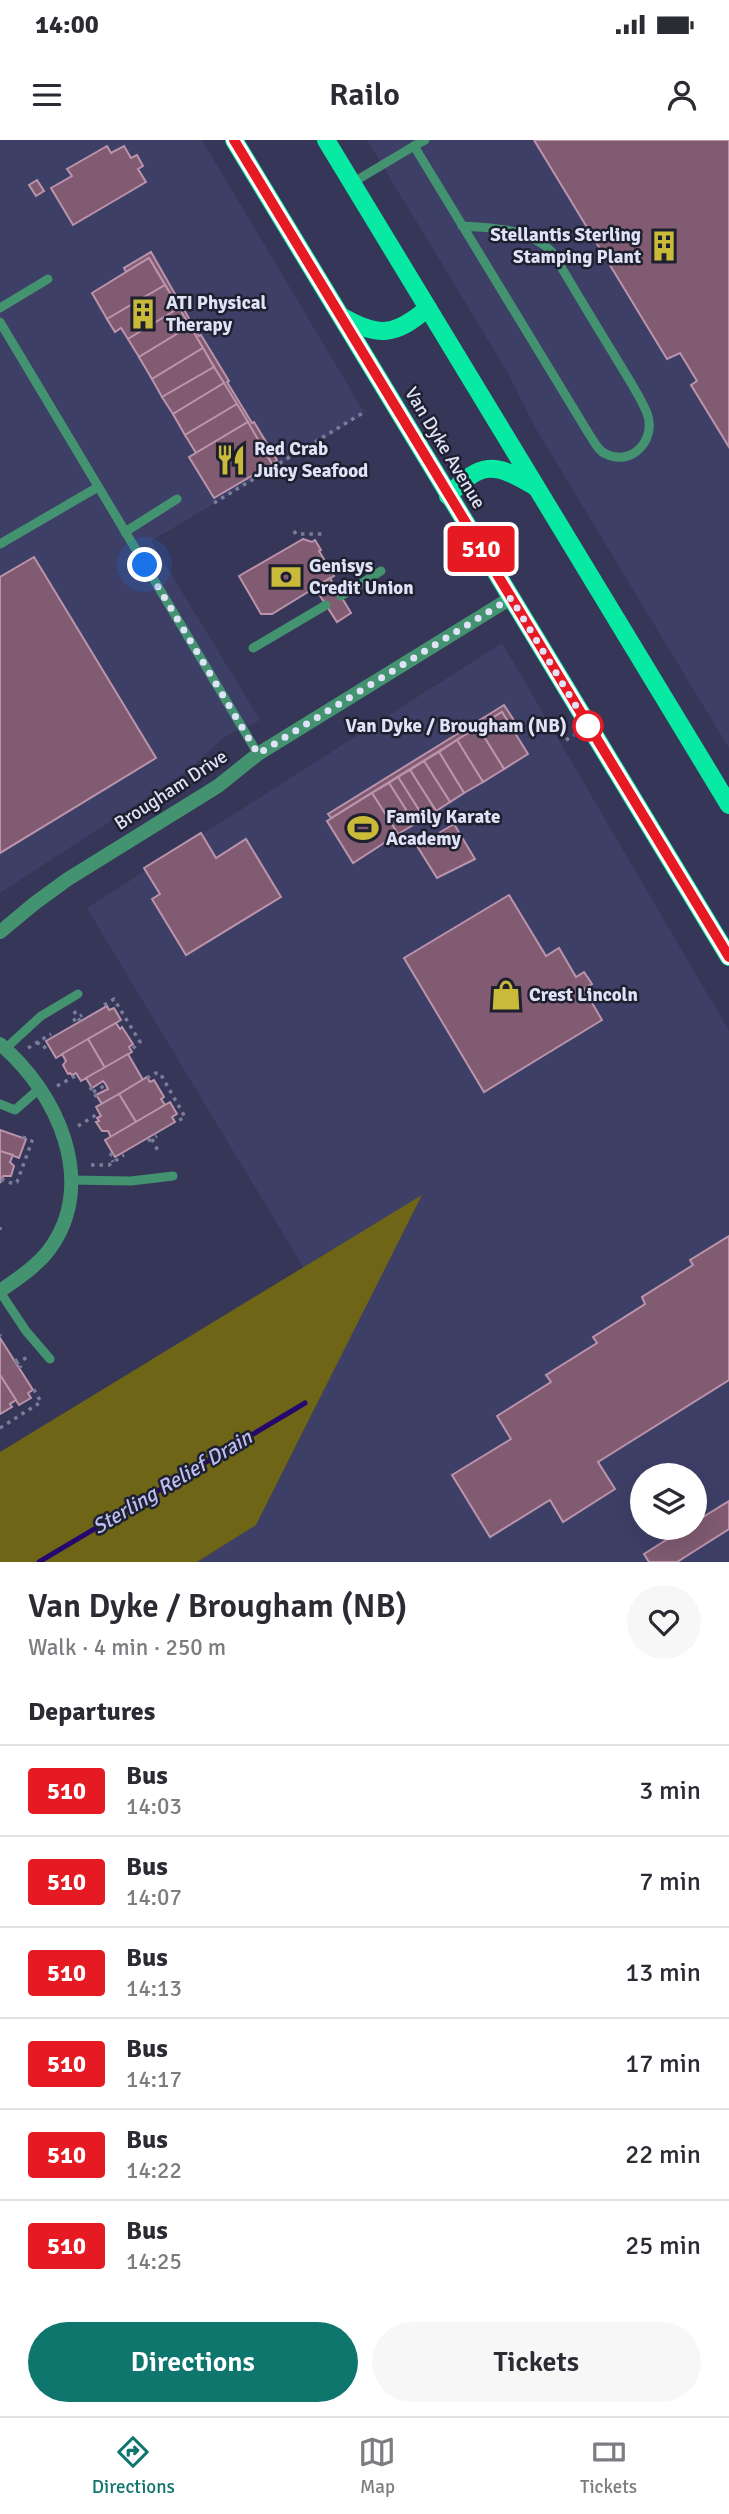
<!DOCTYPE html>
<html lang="en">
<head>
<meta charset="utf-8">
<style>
  :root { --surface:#fff; --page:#f7f7f7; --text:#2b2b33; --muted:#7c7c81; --line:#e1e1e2; --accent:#0f766e }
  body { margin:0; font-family:Signika,sans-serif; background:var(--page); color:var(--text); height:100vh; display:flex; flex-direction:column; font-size:26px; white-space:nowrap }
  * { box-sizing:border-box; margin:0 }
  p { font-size:23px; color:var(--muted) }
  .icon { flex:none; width:38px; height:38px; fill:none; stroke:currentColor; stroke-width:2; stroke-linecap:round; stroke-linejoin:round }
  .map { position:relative; height:1422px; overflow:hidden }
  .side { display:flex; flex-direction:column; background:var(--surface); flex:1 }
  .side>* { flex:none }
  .badge { padding:0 14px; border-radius:5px; font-size:24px; line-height:46px }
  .fabs { position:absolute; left:630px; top:1323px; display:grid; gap:14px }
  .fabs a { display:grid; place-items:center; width:77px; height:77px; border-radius:50%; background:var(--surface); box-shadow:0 7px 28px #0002; font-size:35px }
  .you { position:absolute; width:35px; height:35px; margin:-18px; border:5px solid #fff; border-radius:50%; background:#1a73e8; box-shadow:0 0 0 10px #1a73e833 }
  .map>.badge { position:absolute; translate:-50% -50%; box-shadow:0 0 0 4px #fff }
  h2 { padding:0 28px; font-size:26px; line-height:63px }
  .round { display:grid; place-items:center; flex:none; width:74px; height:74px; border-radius:37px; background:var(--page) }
  .head { display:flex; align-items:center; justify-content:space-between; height:119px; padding:0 28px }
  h1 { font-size:33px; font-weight:600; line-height:52px }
  .action { display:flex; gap:14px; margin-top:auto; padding:14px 28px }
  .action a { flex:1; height:80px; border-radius:42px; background:var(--accent); color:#fff; font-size:28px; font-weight:600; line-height:80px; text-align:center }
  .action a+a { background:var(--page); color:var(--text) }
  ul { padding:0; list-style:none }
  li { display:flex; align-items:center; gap:21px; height:91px; padding:0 28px; border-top:2px solid var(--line) }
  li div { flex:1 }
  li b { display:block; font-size:26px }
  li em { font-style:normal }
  li .badge { min-width:77px; font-weight:700; text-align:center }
  .status { display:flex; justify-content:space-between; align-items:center; height:49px; padding:0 35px; background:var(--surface); direction:ltr }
  .status svg { height:19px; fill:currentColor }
  header { display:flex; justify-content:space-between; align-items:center; height:91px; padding:0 28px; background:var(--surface); font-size:32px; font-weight:600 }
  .tabs { display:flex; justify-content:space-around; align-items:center; height:98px; border-top:2px solid var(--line); background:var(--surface); font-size:19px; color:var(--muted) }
  .tabs a { display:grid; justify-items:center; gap:4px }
  .tabs .selected { color:var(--accent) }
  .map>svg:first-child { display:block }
</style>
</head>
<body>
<div class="status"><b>14:00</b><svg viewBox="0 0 49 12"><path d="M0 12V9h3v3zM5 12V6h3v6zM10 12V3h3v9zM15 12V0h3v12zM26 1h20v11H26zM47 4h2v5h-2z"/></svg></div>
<header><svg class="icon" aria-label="menu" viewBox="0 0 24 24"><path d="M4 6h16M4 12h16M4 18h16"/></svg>Railo<svg class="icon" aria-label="person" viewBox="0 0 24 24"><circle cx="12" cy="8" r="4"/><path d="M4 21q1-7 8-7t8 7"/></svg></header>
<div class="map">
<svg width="729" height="1422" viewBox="0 0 729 1422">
  <rect width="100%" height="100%" fill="#363658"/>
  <g fill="#3e3f67" fill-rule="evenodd">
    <polygon points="0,0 202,0 365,274 151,401 260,580 224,597 189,630 0,753"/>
    <polygon points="367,0 729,0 729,608 536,289 508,233"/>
    <path d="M502 503 729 891V1422H197L256 1385 421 1057 303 1127 87 768ZM642 1335H695V1388H642Z"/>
  </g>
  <polygon fill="#6e6517" points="422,1055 256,1385 197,1422 0,1422 0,1312"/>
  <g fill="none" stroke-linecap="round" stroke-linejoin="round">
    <polyline stroke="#24086d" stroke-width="5" points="39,1422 305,1263"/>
  </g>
  <g fill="#805b71" stroke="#bb93ab" stroke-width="2">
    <polygon points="534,0 729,0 729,307 691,245 697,241 680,213 667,219"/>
    <polygon points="107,6 111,13 124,6 131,18 137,15 143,26 138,29 146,42 73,85 51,48 72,36 67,29"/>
    <polygon points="37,40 44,51 36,56 29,45"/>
    <polygon points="151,112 199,196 201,195 229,241 227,242 252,283 254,282 277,320 272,324 149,118 126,132 124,128"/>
    <polygon points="149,118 165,145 107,179 92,153"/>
    <polygon points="165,145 179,168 128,199 121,188 115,192 107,179"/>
    <polygon points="179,168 190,186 139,217 128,199"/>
    <polygon points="190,186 203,208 152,239 139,217"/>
    <polygon points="203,208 214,227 162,257 152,239"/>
    <polygon points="214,227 224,243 173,274 162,257"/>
    <polygon points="224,243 237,264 185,295 173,274"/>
    <polygon points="237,264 248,282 196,313 185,295"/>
    <polygon points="248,282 272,324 214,358 189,317"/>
    <polygon points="303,399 312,402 315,400 321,410 319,411 334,436 272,474 261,474 239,436"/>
    <polygon points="34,417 156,618 0,713 0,437"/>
    <polygon points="330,438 351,473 337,482 315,448"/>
    <polygon points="504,565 519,588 514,592 502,572 331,678 328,674"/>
    <polygon points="502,572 528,614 504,629 478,587"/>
    <polygon points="478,587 504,629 483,642 457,600"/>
    <polygon points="457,600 483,642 464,653 439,612"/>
    <polygon points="439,612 464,653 450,662 424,621"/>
    <polygon points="424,621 450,662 436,671 410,630"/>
    <polygon points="410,630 436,671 424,678 398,637"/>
    <polygon points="398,637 424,678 415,684 389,643"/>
    <polygon points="389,643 415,684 398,694 372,653"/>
    <polygon points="372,653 398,694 353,723 327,681"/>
    <polygon points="454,684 475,719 437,738 417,706"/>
    <polygon points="201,693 216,718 246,699 281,757 186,815 152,759 160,754 144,728"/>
    <polygon points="509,755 546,816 559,808 576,837 584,832 592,844 584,849 602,880 484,952 404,818"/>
    <polygon points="107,866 109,870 114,868 121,880 56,918 46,901"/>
    <polygon points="116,883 120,889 122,887 133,904 129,907 132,912 105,928 88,899"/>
    <polygon points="88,899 105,928 81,941 76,933 72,935 70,933 68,934 63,925 66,921 62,914"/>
    <polygon points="128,914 143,940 102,964 96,955 108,949 106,945 103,941 92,948 86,938"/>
    <polygon points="147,937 150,942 154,940 164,957 161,959 165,965 136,982 119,954"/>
    <polygon points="119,954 136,982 111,997 108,991 102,991 96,982 99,981 97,978 101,976 96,967"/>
    <polygon points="170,962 177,974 172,977 175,982 115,1017 105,1000"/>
    <polygon points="0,990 26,999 19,1018 0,1011"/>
    <polygon points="0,1011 13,1015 10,1022 14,1026 11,1036 3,1036 0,1043"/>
    <polygon points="729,1096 729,1240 598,1322 615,1349 563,1382 550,1360 490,1397 452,1335 511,1299 497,1276 551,1242 546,1235 597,1203 593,1197 645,1164 642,1157 693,1125 690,1120"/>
    <polygon points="0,1198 33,1250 28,1253 31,1258 19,1265 0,1235"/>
    <polygon points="0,1235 16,1260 10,1264 12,1267 0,1274"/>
    <polygon points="729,1361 729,1389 677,1422 649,1422 644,1414 685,1388 695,1388 695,1382"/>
  </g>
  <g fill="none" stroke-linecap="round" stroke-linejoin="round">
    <g stroke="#7b7c98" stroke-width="3.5" stroke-dasharray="3.5 5" stroke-linecap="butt">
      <polyline points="315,302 366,271"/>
      <polyline points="214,363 298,312"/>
      <polyline points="294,391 296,394 324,394"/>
      <polyline points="566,600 574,595"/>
      <polyline points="104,865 114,859 140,902 131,910"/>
      <polyline points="74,871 80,881"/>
      <polyline points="73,881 82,875"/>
      <polyline points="37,902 43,908 49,905"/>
      <polyline points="28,908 51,894"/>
      <polyline points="147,938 156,933 160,933 185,977 176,982"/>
      <polyline points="57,946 77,935"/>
      <polyline points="90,947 97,958"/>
      <polyline points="93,952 106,945"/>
      <polyline points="78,986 99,973"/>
      <polyline points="152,999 158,1011"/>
      <polyline points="148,1001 157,996"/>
      <polyline points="112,1013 110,1016 113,1022"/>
      <polyline points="91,1025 109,1025 124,1015"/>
      <polyline points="1,1039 14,1044 17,1042 32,1001 21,996"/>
      <polyline points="0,1087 0,1090"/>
      <polyline points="0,1195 1,1196"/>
      <polyline points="15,1219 21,1228"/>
      <polyline points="16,1224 29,1216"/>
      <polyline points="0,1288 41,1262 33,1248"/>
    </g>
    <g stroke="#449370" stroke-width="9">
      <polyline points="414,6 425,0"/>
      <path d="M352 43 414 6 589 294C594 301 598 311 606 314 632 327 657 299 647 273 638 252 624 232 613 213 592 179 572 145 552 112 529 88 494 88 462 86"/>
      <polyline points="0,168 48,139"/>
      <polyline points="0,182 258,614"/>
      <polyline points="125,392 177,359"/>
      <polyline points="0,404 98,347"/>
      <polyline points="341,456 381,431"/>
      <polyline points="253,508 326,465"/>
      <polyline points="5,909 41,876 78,854"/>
      <polyline points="0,964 15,970 39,949"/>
      <polyline points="71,1040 131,1041 173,1036"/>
      <polyline points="0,1152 26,1191 50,1219"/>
    </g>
    <g stroke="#449370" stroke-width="14">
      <polyline points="0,792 35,763 68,739 218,646 258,614 511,458"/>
      <path d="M0 904C57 952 99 1043 49 1110 36 1127 17 1139 0 1151"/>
    </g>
    <g stroke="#08eaa3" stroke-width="18">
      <polyline points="234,0 729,817"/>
      <polyline points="326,0 729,665"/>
      <path d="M341 176C379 198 395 196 428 168"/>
      <path d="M448 356C481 321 494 322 534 346"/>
    </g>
  </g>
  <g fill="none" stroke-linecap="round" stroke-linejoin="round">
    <g stroke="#fff" stroke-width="16">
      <polyline id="line" points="234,0 729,817"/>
    </g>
    <use href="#line" stroke="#e51a23" stroke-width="10"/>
    <polyline stroke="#e0e2f7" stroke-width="7" stroke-dasharray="0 12.6" points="145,425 258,614 511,458 588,586"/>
  </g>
  <defs>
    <g id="building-bare" transform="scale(2.415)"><path d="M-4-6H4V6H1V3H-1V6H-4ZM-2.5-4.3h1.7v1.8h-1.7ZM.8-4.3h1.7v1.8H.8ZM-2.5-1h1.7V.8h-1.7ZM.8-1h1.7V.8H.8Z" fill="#c9ba3a" stroke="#1f202f" stroke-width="2.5" paint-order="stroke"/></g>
    <g id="restaurant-bare" transform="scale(2.415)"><path d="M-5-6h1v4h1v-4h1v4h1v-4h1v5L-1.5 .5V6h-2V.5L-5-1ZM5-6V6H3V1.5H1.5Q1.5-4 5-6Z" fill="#c9ba3a" stroke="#1f202f" stroke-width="2.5" paint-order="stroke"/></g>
    <g id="bank-bare" transform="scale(2.415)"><path d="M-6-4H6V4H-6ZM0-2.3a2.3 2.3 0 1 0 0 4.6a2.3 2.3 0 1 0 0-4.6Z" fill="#c9ba3a" stroke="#1f202f" stroke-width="2.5" paint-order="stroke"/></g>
    <g id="stadium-bare" transform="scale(2.415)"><path d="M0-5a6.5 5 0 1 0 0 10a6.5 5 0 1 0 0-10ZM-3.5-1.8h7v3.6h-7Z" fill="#c9ba3a" stroke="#1f202f" stroke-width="2.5" paint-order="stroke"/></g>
    <g id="shop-bare" transform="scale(2.415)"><path d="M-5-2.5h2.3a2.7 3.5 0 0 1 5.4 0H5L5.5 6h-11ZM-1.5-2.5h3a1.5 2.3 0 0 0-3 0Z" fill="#c9ba3a" stroke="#1f202f" stroke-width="2.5" paint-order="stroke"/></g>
  </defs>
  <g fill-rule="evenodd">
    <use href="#building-bare" x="664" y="106"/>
    <use href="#building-bare" x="143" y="174"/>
    <use href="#restaurant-bare" x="231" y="320"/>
    <use href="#bank-bare" x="286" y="437"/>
    <use href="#stadium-bare" x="363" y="688"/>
    <use href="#shop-bare" x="506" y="855"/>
  </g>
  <circle fill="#fff" stroke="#e51a23" stroke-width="3.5" cx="588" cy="586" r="14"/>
  <g text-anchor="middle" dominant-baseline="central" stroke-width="5" stroke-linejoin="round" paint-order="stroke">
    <g font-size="19" font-weight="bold" fill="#e0e2f7" stroke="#1f202f" text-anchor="start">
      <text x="641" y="95" text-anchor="end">Stellantis Sterling<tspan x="641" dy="22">Stamping Plant</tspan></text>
      <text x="166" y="163">ATI Physical<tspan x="166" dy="22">Therapy</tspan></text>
      <text x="254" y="309">Red Crab<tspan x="254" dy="22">Juicy Seafood</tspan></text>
      <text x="309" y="426">Genisys<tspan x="309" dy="22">Credit Union</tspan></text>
      <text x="386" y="677">Family Karate<tspan x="386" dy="22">Academy</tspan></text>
      <text x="529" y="855">Crest Lincoln</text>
    </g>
    <g font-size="19" fill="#e0e2f7" stroke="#1f202f">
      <text transform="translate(445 308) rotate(59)">Van Dyke Avenue</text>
      <text transform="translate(171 650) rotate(-33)">Brougham Drive</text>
    </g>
    <g font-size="19" font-weight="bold" fill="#e0e2f7" stroke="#1f202f" text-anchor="end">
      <text x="567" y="586">Van Dyke / Brougham (NB)</text>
    </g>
    <g font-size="21" font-style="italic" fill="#bbbef2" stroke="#1f202f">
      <text transform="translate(172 1342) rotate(-31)">Sterling Relief Drain</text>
    </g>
  </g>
</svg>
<div class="fabs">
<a><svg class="icon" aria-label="layers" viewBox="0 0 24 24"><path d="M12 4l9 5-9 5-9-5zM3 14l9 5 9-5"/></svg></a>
</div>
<div class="you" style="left:145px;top:425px"></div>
<b class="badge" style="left:481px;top:409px;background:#e51a23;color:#fff">510</b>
</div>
<section class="side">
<div class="head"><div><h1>Van Dyke / Brougham (NB)</h1><p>Walk · 4 min · 250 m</p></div><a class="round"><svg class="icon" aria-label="heart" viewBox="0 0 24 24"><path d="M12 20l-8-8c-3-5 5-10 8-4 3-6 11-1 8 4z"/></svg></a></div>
<h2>Departures</h2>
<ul>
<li><span class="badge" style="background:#e51a23;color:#fff">510</span><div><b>Bus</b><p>14:03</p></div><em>3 min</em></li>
<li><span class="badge" style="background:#e51a23;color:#fff">510</span><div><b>Bus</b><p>14:07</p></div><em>7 min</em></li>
<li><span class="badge" style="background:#e51a23;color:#fff">510</span><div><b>Bus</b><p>14:13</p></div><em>13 min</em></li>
<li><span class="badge" style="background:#e51a23;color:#fff">510</span><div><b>Bus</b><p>14:17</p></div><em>17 min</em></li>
<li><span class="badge" style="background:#e51a23;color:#fff">510</span><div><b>Bus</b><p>14:22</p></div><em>22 min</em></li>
<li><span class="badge" style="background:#e51a23;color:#fff">510</span><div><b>Bus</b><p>14:25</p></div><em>25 min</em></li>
</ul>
<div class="action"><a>Directions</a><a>Tickets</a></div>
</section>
<nav class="tabs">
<a class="selected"><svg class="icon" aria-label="directions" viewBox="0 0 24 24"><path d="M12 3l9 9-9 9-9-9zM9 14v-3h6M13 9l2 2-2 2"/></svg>Directions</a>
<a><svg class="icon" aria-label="map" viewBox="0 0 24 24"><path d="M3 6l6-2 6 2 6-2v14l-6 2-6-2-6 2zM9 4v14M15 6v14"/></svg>Map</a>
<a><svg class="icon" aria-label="tickets" viewBox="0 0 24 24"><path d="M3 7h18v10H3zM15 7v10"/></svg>Tickets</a>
</nav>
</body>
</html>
